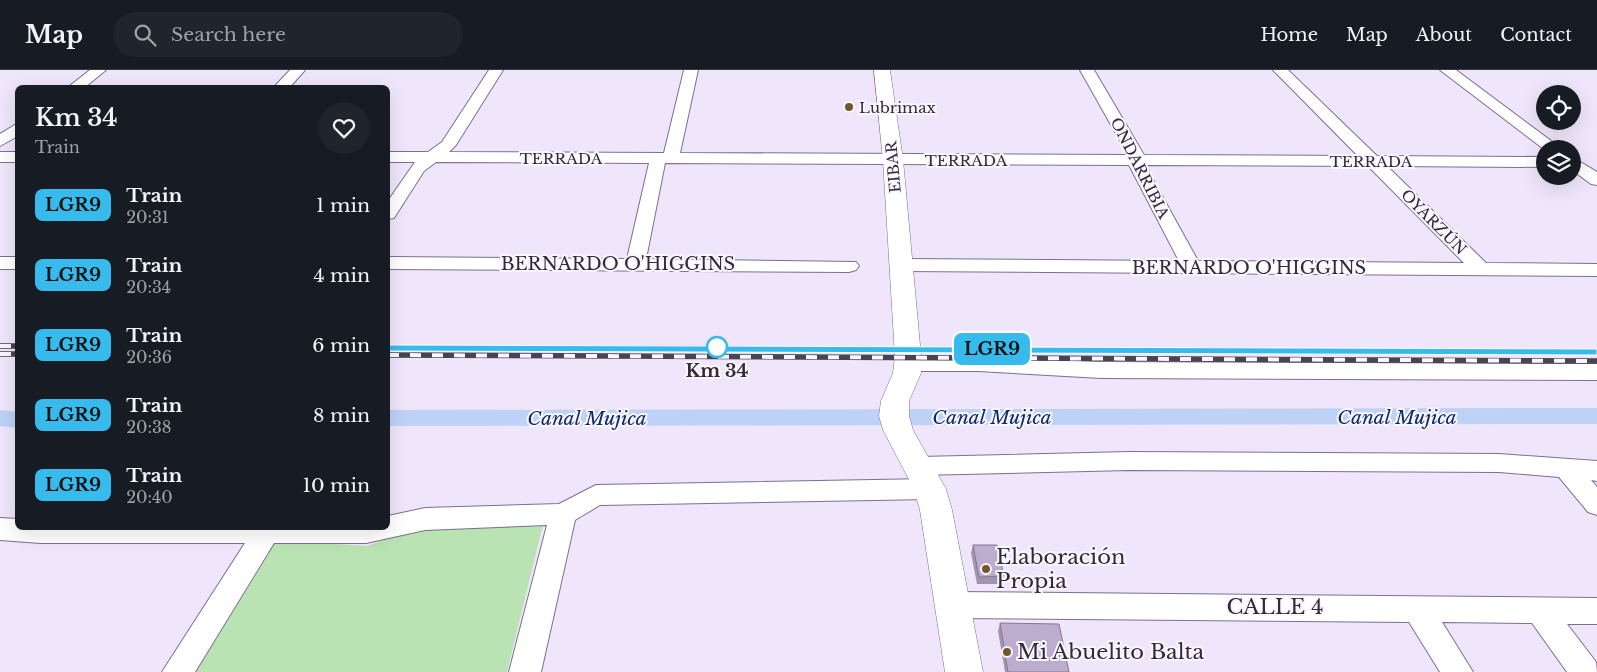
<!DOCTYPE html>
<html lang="en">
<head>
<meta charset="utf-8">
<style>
  :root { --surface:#171b24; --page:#20242c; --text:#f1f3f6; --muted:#9ea1a6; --line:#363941 }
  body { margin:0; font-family:"Libre Baskerville",serif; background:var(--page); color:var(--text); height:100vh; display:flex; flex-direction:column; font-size:19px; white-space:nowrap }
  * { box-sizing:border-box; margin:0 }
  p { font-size:16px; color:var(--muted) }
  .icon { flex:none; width:28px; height:28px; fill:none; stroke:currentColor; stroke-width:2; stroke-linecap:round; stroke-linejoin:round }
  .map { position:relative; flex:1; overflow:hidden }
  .details { position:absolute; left:15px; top:15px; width:375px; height:445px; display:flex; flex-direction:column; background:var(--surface); border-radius:8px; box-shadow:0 5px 20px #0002 }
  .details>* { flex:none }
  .badge { padding:0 10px; border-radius:8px; font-size:18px; line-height:32px }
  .buttons { position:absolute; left:1536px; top:15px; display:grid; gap:10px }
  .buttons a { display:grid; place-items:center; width:45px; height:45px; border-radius:50%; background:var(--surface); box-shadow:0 5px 20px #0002; font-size:25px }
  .map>.badge { position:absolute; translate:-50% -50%; box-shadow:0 0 0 2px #fff }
  .round { display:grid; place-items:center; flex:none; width:52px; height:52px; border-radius:26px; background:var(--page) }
  .head { display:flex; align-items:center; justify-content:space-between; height:85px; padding:0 20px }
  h1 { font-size:24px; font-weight:600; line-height:38px }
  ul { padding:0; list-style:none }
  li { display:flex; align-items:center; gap:15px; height:70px; padding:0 20px }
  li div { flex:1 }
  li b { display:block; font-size:19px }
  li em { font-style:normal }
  li .badge { min-width:55px; font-weight:700; text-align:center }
  header { display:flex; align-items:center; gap:30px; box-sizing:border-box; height:70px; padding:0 25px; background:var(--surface); border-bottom:1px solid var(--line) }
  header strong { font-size:24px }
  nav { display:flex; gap:28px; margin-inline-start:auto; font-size:18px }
  .search { width:350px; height:45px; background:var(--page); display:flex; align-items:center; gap:12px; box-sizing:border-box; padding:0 18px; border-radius:28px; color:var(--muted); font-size:19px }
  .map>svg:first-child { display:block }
</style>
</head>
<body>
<header>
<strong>Map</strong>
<div class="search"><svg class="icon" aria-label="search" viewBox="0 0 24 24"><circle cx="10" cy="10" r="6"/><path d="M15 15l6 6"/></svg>Search here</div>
<nav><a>Home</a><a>Map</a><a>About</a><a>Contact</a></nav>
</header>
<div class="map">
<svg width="1597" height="602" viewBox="0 0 1597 602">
  <rect width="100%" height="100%" fill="#f0e6fb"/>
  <polygon fill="#b9e3b2" points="543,455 507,602 191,602 274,470 367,476 415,459"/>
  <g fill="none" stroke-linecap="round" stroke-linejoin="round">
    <g fill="#bed2f7" fill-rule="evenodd">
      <polygon points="1597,338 1597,354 388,356 388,340"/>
      <polygon points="0,340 18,342 18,358 0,356"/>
    </g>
    <g stroke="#7e6f8d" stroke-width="2">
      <g id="minor">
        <polygon points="90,0 106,0 84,18 67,18"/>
        <polygon points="290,0 305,0 289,18 273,18"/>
        <path d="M489 0H503L456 75 449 82 664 83 684 0H698L680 83 1128 85 1080 0H1094L1144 85 1358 86 1273 0H1288L1377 86 1545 87V97L1387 96 1486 193 1597 194V206L901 201 894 199 891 195 894 191 901 189 1179 191 1129 95 665 93 646 189 856 192 859 196 856 200 849 202 388 199V187L627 189 649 93 436 92 424 101 394 148 388 149V131L415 92H388V82H428L442 72ZM1145 95 1368 96 1464 193 1198 191Z"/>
        <polygon points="1440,0 1456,0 1562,79 1545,80"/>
        <polygon points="18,53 18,66 0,76 0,64"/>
        <rect x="0" y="82" width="18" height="10"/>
        <polygon points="1572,87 1597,102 1597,115 1591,114 1572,100"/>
        <rect x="0" y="187" width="18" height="12"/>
        <polygon points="907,287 978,287 1101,292 1597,294 1597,310 1101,308 978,301 907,301 899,299 896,294 899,289"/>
        <polygon points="1129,382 1499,384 1597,391 1597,411 1591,410 1597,417 1597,445 1588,442 1559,407 1499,402 1129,400 919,405 910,403 906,396 910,389 919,387"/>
        <polygon points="930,409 939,412 943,419 939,426 930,429 600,435 575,450 541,602 509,602 547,455 425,460 366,473 274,473 195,602 162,602 245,473 41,473 0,470 0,448 18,449 18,458 388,458 388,446 425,438 559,434 596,415"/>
        <polygon points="953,522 1597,528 1597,554 1567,554 1596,592 1597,602 1567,602 1532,553 1442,552 1473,602 1440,602 1409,552 953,548 943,544 938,535 943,526"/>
      </g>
    </g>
    <g stroke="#7e6f8d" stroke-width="1">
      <polygon id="tertiary" points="874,0 890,0 903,90 921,286 921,303 909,331 909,346 913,360 946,419 952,440 983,602 945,602 920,440 914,419 883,360 879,346 881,331 893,303 895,286 883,90"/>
    </g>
    <use href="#minor" fill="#fff" fill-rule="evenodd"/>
    <use href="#tertiary" fill="#fff" fill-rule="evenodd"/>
    <g stroke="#4a4351" stroke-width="5.5">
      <g id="rail">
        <polyline points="0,276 18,276"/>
        <polyline points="388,278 870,279"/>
        <polyline points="1082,280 1597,282"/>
        <polyline points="0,284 18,284"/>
        <polyline points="388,285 1597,291"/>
      </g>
    </g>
    <use href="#rail" stroke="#faf6fd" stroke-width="4" stroke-dasharray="11" stroke-linecap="butt"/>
  </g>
  <g fill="#a294b0">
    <polygon points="973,475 1004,506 1002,514 977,514 971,483"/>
    <polygon points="1000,553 1069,602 1005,602 998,561"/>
  </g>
  <g fill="#bcaccd" stroke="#847890">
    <polygon points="973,475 997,475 1004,506 979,507"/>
    <polygon points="1000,553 1059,554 1069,602 1008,602"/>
  </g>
  <polygon fill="#37bbed" stroke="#fff" points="384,275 1597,279 1597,285 388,281 384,280"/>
  <g fill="#73572a" stroke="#faf6fd" stroke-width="2">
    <circle cx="849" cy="37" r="5"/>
    <circle cx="986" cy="499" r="5"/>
    <circle cx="1007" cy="582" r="5"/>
  </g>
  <circle fill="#fff" stroke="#37bbed" stroke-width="2.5" cx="717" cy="277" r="10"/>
  <g text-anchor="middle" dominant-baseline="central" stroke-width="4" stroke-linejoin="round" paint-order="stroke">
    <g font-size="15" fill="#312a37" stroke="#faf6fd" text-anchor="start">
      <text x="859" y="37">Lubrimax</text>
    </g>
    <g font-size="15" fill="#312a37" stroke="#faf6fd">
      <text x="561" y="88">TERRADA</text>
      <text x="966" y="90">TERRADA</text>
      <text x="1371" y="91">TERRADA</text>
      <text transform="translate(893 97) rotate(-95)">EIBAR</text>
      <text transform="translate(1140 98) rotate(63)">ONDARRIBIA</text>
      <text transform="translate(1434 152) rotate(45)">OYARZÚN</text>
    </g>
    <g font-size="18" fill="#312a37" stroke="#faf6fd">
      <text x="618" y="194">BERNARDO O'HIGGINS</text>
      <text x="1249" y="198">BERNARDO O'HIGGINS</text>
    </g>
    <g font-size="18" font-weight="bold" fill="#312a37" stroke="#faf6fd">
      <text x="717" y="301">Km 34</text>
    </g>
    <g font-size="19" font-style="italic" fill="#0b2a6e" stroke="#faf6fd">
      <text x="992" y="347">Canal Mujica</text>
      <text x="1397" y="347">Canal Mujica</text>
      <text x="587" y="348">Canal Mujica</text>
    </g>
    <g font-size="21" fill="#312a37" stroke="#faf6fd" text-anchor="start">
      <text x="996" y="487">Elaboración<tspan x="996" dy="24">Propia</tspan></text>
      <text x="1017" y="582">Mi Abuelito Balta</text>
    </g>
    <g font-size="21" fill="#312a37" stroke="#faf6fd">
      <text x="1275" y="537">CALLE 4</text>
    </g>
  </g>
</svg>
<div class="buttons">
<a><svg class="icon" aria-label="locate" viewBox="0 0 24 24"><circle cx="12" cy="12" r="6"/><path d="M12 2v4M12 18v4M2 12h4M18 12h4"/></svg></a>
<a><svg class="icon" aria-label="layers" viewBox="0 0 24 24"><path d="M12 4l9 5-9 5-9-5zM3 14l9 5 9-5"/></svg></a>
</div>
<b class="badge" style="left:992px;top:279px;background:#37bbed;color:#111">LGR9</b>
<section class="details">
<div class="head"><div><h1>Km 34</h1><p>Train</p></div><a class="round"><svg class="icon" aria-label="heart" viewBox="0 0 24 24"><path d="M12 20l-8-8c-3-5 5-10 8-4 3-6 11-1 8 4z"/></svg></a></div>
<ul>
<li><span class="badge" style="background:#37bbed;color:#111">LGR9</span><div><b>Train</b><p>20:31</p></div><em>1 min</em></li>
<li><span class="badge" style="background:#37bbed;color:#111">LGR9</span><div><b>Train</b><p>20:34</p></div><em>4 min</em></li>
<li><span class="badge" style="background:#37bbed;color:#111">LGR9</span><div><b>Train</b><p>20:36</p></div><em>6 min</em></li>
<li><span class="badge" style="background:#37bbed;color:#111">LGR9</span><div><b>Train</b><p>20:38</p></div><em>8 min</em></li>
<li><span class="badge" style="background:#37bbed;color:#111">LGR9</span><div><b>Train</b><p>20:40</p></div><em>10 min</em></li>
</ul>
</section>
</div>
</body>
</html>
